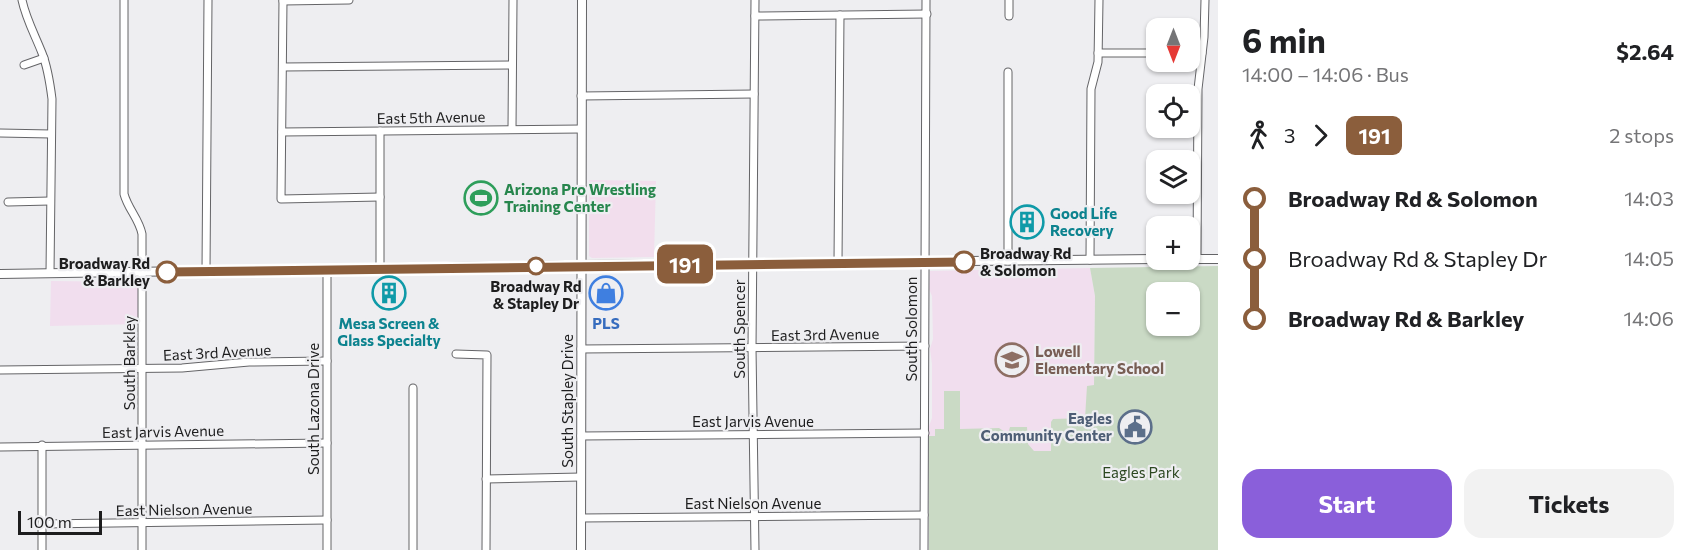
<!DOCTYPE html>
<html lang="en">
<head>
<meta charset="utf-8">
<style>
  :root { --surface:#fff; --page:#f2f2f2; --text:#202124; --muted:#757577; --accent:#8a5fda }
  body { margin:0; font-family:Commissioner,sans-serif; background:var(--page); color:var(--text); height:100vh; display:flex; flex-direction:column; font-size:22px; white-space:nowrap }
  * { box-sizing:border-box; margin:0 }
  p { font-size:20px; color:var(--muted) }
  .icon { flex:none; width:33px; height:33px; fill:none; stroke:currentColor; stroke-width:2; stroke-linecap:round; stroke-linejoin:round }
  .map { position:relative; flex:1; overflow:hidden }
  .sheet { display:flex; flex-direction:column; background:var(--surface); width:480px }
  .sheet>* { flex:none }
  .badge { padding:0 12px; border-radius:9px; font-size:21px; line-height:39px }
  .needle { width:39px; rotate:180deg }
  .tools { position:absolute; left:1146px; top:18px; display:grid; gap:12px }
  .tools a { display:grid; place-items:center; width:54px; height:54px; border-radius:12px; background:var(--surface); box-shadow:0 2px 4px #0004; font-size:30px }
  .scale { position:absolute; left:18px; bottom:15px; width:84px; box-sizing:border-box; padding-left:6px; border:3px solid #1d1d1e; border-top:0; font-size:16px; line-height:21px; white-space:nowrap; color:#1d1d1e; -webkit-text-stroke:4px #eeeef1; paint-order:stroke }
  .map>.badge { position:absolute; translate:-50% -50%; box-shadow:0 0 0 3px #fff }
  .legs { display:flex; align-items:center; gap:9px; height:66px; padding:0 24px; font-size:20px }
  .legs p { margin-inline-start:auto }
  .summary { display:flex; align-items:center; justify-content:space-between; height:102px; padding:0 24px }
  h1 { font-size:33px; font-weight:700; line-height:45px }
  .primary-button { display:flex; gap:12px; margin-top:auto; padding:12px 24px }
  .primary-button a { flex:1; height:69px; border-radius:18px; background:var(--accent); color:#fff; font-size:24px; font-weight:700; line-height:69px; text-align:center }
  .primary-button a+a { background:var(--page); color:var(--text) }
  ul { padding:0 24px; list-style:none }
  li { display:flex; align-items:center; gap:21px; height:60px; font-size:22px }
  li i { display:grid; place-items:center; width:9px; height:100%; margin:0 8px; background:currentColor }
  li i::after { content:''; width:15px; height:15px; margin:-8px; border:4px solid; border-radius:50%; background:var(--surface) }
  li p { margin-inline-start:auto }
  li:first-child i { background:linear-gradient(#0000 50%,currentColor 0) }
  li:last-child i { background:linear-gradient(currentColor 50%,#0000 0) }
  main { display:flex; flex:1; min-height:0 }
  .map>svg:first-child { display:block }
</style>
</head>
<body>
<main>
<div class="map">
<svg width="1218" height="550" viewBox="0 0 1218 550">
  <rect width="100%" height="100%" fill="#eeeef1"/>
  <polygon fill="#f2deed" points="589,180 656,181 654,257 592,258 589,256"/>
  <g fill="#f1deee">
    <polygon points="1090,268 1095,296 1094,386 1088,386 1085,418 1051,451 1034,451 1028,445 935,429 935,436 929,436 929,426 932,418 932,364 930,349 933,339 932,296 929,289 930,271"/>
    <polygon points="51,281 137,282 139,286 139,324 50,326"/>
  </g>
  <path fill="#cadac5" fill-rule="evenodd" d="M1218 266V550H929V436H935V429H944V391H960V429L999 428 1008 434 1010 427H1027L1028 444 1034 451H1051V422L1053 419 1085 418 1087 386 1094 385 1095 296 1090 268ZM1156 292H1190V326H1156Z"/>
  <g fill="none" stroke-linecap="round" stroke-linejoin="round">
    <g stroke="#646467" stroke-width="9">
      <g id="minor">
        <path d="M22 0C26 19 35 35 42 53 48 68 50 83 52 99L50 273"/>
        <path d="M124 0V194C128 209 139 219 142 234V550"/>
        <polyline points="283,0 281,199 380,197"/>
        <polyline points="755,0 752,348 755,550"/>
        <polyline points="283,1 349,0"/>
        <polyline points="755,16 927,14"/>
        <polyline points="1009,16 1009,0"/>
        <polyline points="1098,53 1156,53"/>
        <polyline points="1190,53 1202,53"/>
        <polyline points="24,65 44,58"/>
        <polyline points="283,67 512,65"/>
        <polyline points="581,96 754,94"/>
        <polyline points="512,129 513,0"/>
        <polyline points="380,131 380,268"/>
        <polyline points="282,132 581,129"/>
        <polyline points="0,133 51,134"/>
        <polyline points="8,202 50,201"/>
        <polyline points="1197,259 1198,89 1204,37 1205,0"/>
        <polyline points="1090,260 1091,89 1098,62 1099,0"/>
        <polyline points="1008,261 1008,72"/>
        <polyline points="838,263 840,15"/>
        <polyline points="206,271 208,0"/>
        <polyline points="581,349 925,346"/>
        <polyline points="456,354 487,355 486,550"/>
        <polyline points="0,370 182,368 249,362 327,361"/>
        <polyline points="413,388 413,550"/>
        <polyline points="581,436 925,433"/>
        <polyline points="42,445 42,550"/>
        <polyline points="0,447 327,443"/>
        <polyline points="486,479 581,477"/>
        <polyline points="581,518 924,515"/>
        <polyline points="42,524 327,520"/>
        <polyline points="327,550 327,269"/>
        <polyline points="924,550 926,0"/>
      </g>
    </g>
    <g stroke="#646467" stroke-width="10">
      <g id="major">
        <polyline points="1190,259 1218,259"/>
        <polyline points="0,274 581,265 1156,259"/>
        <polyline points="581,550 582,0"/>
      </g>
    </g>
    <use href="#minor" stroke="#fff" stroke-width="7"/>
    <use href="#major" stroke="#fff" stroke-width="8"/>
  </g>
  <g fill="none" stroke-linecap="round" stroke-linejoin="round">
    <g stroke="#fff" stroke-width="14">
      <polyline id="line-1" points="167,272 964,262"/>
    </g>
    <use href="#line-1" stroke="#8b5e3c" stroke-width="9"/>
  </g>
  <defs>
    <g id="stadium-ring" transform="scale(1.725)"><circle r="9.5" fill="#eeeef1" stroke="#2e9e5b" stroke-width="1.5"/><path d="M0-5a6.5 5 0 1 0 0 10a6.5 5 0 1 0 0-10ZM-3.5-1.8h7v3.6h-7Z" fill="#2e9e5b"/></g>
    <g id="building-ring" transform="scale(1.725)"><circle r="9.5" fill="#eeeef1" stroke="#0f9aa8" stroke-width="1.5"/><path d="M-4-6H4V6H1V3H-1V6H-4ZM-2.5-4.3h1.7v1.8h-1.7ZM.8-4.3h1.7v1.8H.8ZM-2.5-1h1.7V.8h-1.7ZM.8-1h1.7V.8H.8Z" fill="#0f9aa8"/></g>
    <g id="shop-ring" transform="scale(1.725)"><circle r="9.5" fill="#eeeef1" stroke="#3f7fe0" stroke-width="1.5"/><path d="M-5-2.5h2.3a2.7 3.5 0 0 1 5.4 0H5L5.5 6h-11ZM-1.5-2.5h3a1.5 2.3 0 0 0-3 0Z" fill="#3f7fe0"/></g>
    <g id="school-ring" transform="scale(1.725)"><circle r="9.5" fill="#eeeef1" stroke="#8d6e63" stroke-width="1.5"/><path d="M0-5L7-2L0 1L-7-2ZM-4 1L0 2.5L4 1V4Q0 6-4 4Z" fill="#8d6e63"/></g>
    <g id="civic-ring" transform="scale(1.725)"><circle r="9.5" fill="#eeeef1" stroke="#5c6f8a" stroke-width="1.5"/><path d="M-.6-6.5H3V-4.5H.6V-3L4-1V1h2V6H-6V1h2V-1L-.6-3ZM-1.2 2.5V6h2.4V2.5Z" fill="#5c6f8a"/></g>
  </defs>
  <g fill-rule="evenodd">
    <use href="#stadium-ring" x="481" y="198"/>
    <use href="#building-ring" x="1027" y="222"/>
    <use href="#building-ring" x="389" y="293"/>
    <use href="#shop-ring" x="606" y="293"/>
    <use href="#school-ring" x="1012" y="360"/>
    <use href="#civic-ring" x="1135" y="427"/>
  </g>
  <g fill="#fff" stroke="#8b5e3c" stroke-width="3">
    <circle cx="964" cy="262" r="10"/>
    <circle cx="536" cy="266" r="8"/>
    <circle cx="167" cy="272" r="10"/>
  </g>
  <g text-anchor="middle" dominant-baseline="central" stroke-width="4.5" stroke-linejoin="round" paint-order="stroke">
    <g font-size="15" fill="#1d1d1e" stroke="#eeeef1">
      <text transform="translate(431 117) rotate(-1)">East 5th Avenue</text>
      <text transform="translate(739 329) rotate(-90)">South Spencer</text>
      <text transform="translate(911 329) rotate(-90)">South Solomon</text>
      <text transform="translate(825 334) rotate(-1)">East 3rd Avenue</text>
      <text transform="translate(217 352) rotate(-3)">East 3rd Avenue</text>
      <text transform="translate(129 363) rotate(-90)">South Barkley</text>
      <text transform="translate(567 401) rotate(-90)">South Stapley Drive</text>
      <text transform="translate(313 409) rotate(-90)">South Lazona Drive</text>
      <text x="753" y="421">East Jarvis Avenue</text>
      <text transform="translate(163 431) rotate(-1)">East Jarvis Avenue</text>
      <text x="753" y="503">East Nielson Avenue</text>
      <text transform="translate(184 509) rotate(-1)">East Nielson Avenue</text>
    </g>
    <g font-size="15" font-weight="bold" fill="#27864d" stroke="#eeeef1" text-anchor="start">
      <text x="504" y="189">Arizona Pro Wrestling<tspan x="504" dy="17">Training Center</tspan></text>
    </g>
    <g font-size="15" font-weight="bold" fill="#0d838f" stroke="#eeeef1" text-anchor="start">
      <text x="1050" y="213">Good Life<tspan x="1050" dy="17">Recovery</tspan></text>
      <text x="389" y="323" text-anchor="middle">Mesa Screen &amp;<tspan x="389" dy="17">Glass Specialty</tspan></text>
    </g>
    <g font-size="15" font-weight="bold" fill="#1d1d1e" stroke="#eeeef1" text-anchor="start">
      <text x="980" y="253">Broadway Rd<tspan x="980" dy="17">&amp; Solomon</tspan></text>
      <text x="150" y="263" text-anchor="end">Broadway Rd<tspan x="150" dy="17">&amp; Barkley</tspan></text>
      <text x="536" y="286" text-anchor="middle">Broadway Rd<tspan x="536" dy="17">&amp; Stapley Dr</tspan></text>
    </g>
    <g font-size="15" font-weight="bold" fill="#366cbe" stroke="#eeeef1">
      <text x="606" y="323">PLS</text>
    </g>
    <g font-size="15" font-weight="bold" fill="#785e54" stroke="#eeeef1" text-anchor="start">
      <text x="1035" y="351">Lowell<tspan x="1035" dy="17">Elementary School</tspan></text>
    </g>
    <g font-size="15" font-weight="bold" fill="#4e5e75" stroke="#eeeef1" text-anchor="end">
      <text x="1112" y="418">Eagles<tspan x="1112" dy="17">Community Center</tspan></text>
    </g>
    <g font-size="15" fill="#2c4821" stroke="#eeeef1">
      <text x="1141" y="472">Eagles Park</text>
    </g>
  </g>
</svg>
<div class="tools">
<a><svg class="needle" viewBox="-14 -14 28 28"><path d="M0-13l5 13h-10z" fill="#e53935"/><path d="M0 13l5-13h-10z" fill="#757577"/></svg></a>
<a><svg class="icon" aria-label="locate" viewBox="0 0 24 24"><circle cx="12" cy="12" r="6"/><path d="M12 2v4M12 18v4M2 12h4M18 12h4"/></svg></a>
<a><svg class="icon" aria-label="layers" viewBox="0 0 24 24"><path d="M12 4l9 5-9 5-9-5zM3 14l9 5 9-5"/></svg></a>
<a>+</a>
<a>−</a>
</div>
<div class="scale">100 m</div>
<b class="badge" style="left:685px;top:264px;background:#8b5e3c;color:#fff">191</b>
</div>
<section class="sheet">
<div class="summary"><div><h1>6 min</h1><p>14:00 – 14:06 · Bus</p></div><b>$2.64</b></div>
<div class="legs"><svg class="icon" aria-label="walk" viewBox="0 0 24 24"><circle cx="13" cy="4" r="2"/><path d="M13 8l-2 6 4 7M11 14l-3 7M7 12l3-4h3l4 4"/></svg>3<svg class="icon" aria-label="forward" viewBox="0 0 24 24"><path d="M9 5l7 7-7 7"/></svg><b class="badge" style="background:#8b5e3c;color:#fff">191</b><p>2 stops</p></div>
<ul>
<li><i style="color:#8b5e3c"></i><b>Broadway Rd &amp; Solomon</b><p>14:03</p></li>
<li><i style="color:#8b5e3c"></i><span>Broadway Rd &amp; Stapley Dr</span><p>14:05</p></li>
<li><i style="color:#8b5e3c"></i><b>Broadway Rd &amp; Barkley</b><p>14:06</p></li>
</ul>
<div class="primary-button"><a>Start</a><a>Tickets</a></div>
</section>
</main>
</body>
</html>
